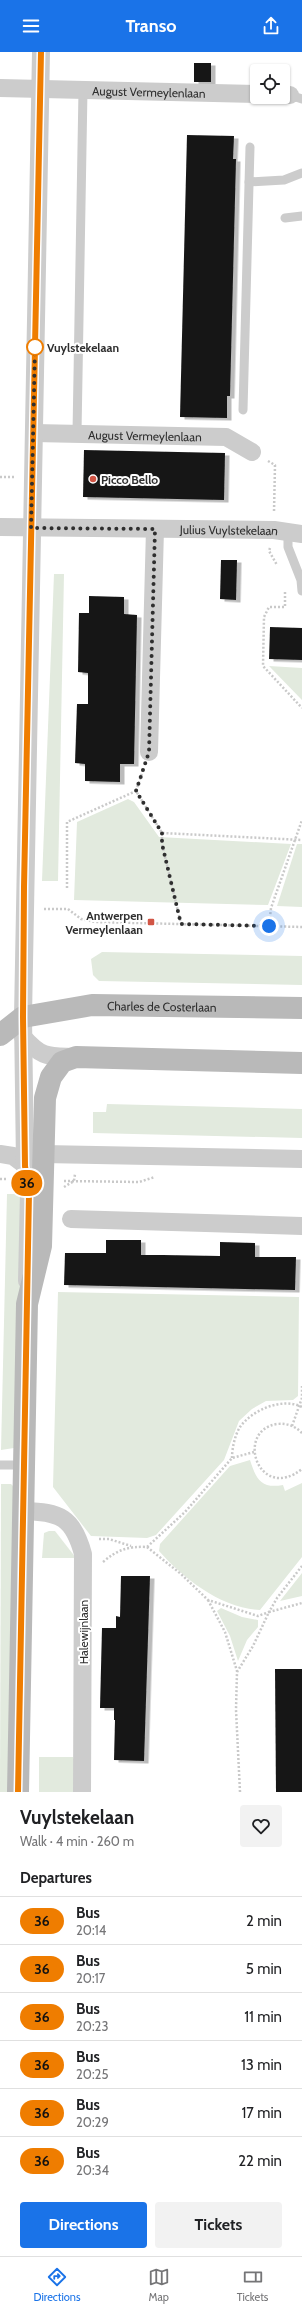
<!DOCTYPE html>
<html lang="en">
<head>
<meta charset="utf-8">
<style>
  :root { --surface:#fff; --page:#f2f2f2; --text:#202124; --muted:#757577; --line:#e0e0e0; --accent:#1a73e8 }
  body { margin:0; font-family:Cabin,sans-serif; background:var(--page); color:var(--text); height:100vh; display:flex; flex-direction:column; font-size:15px; white-space:nowrap }
  * { box-sizing:border-box; margin:0 }
  p { font-size:13px; color:var(--muted) }
  .icon { flex:none; width:22px; height:22px; fill:none; stroke:currentColor; stroke-width:2; stroke-linecap:round; stroke-linejoin:round }
  .map { position:relative; height:1740px; overflow:hidden }
  .drawer { display:flex; flex-direction:column; background:var(--surface); flex:1 }
  .drawer>* { flex:none }
  .badge { padding:0 8px; border-radius:13px; font-size:14px; line-height:26px }
  .fabs { position:absolute; left:250px; top:12px; display:grid; gap:8px }
  .fabs a { display:grid; place-items:center; width:40px; height:40px; border-radius:4px; background:var(--surface); box-shadow:0 1px 3px #0004; font-size:20px }
  .you { position:absolute; width:20px; height:20px; margin:-10px; border:3px solid #fff; border-radius:50%; background:#1a73e8; box-shadow:0 0 0 6px #1a73e833 }
  .map>.badge { position:absolute; translate:-50% -50%; box-shadow:0 0 0 2px #fff }
  h2 { padding:0 20px; font-size:15px; line-height:36px }
  .round { display:grid; place-items:center; flex:none; width:42px; height:42px; border-radius:4px; background:var(--page) }
  .head { display:flex; align-items:center; justify-content:space-between; height:68px; padding:0 20px }
  h1 { font-size:19px; font-weight:800; line-height:30px }
  .action { display:flex; gap:8px; margin-top:auto; padding:8px 20px }
  .action a { flex:1; height:46px; border-radius:4px; background:var(--accent); color:#fff; font-size:16px; font-weight:800; line-height:46px; text-align:center }
  .action a+a { background:var(--page); color:var(--text) }
  ul { padding:0; list-style:none }
  li { display:flex; align-items:center; gap:12px; height:48px; padding:0 20px; border-top:1px solid var(--line) }
  li div { flex:1 }
  li b { display:block; font-size:15px }
  li em { font-style:normal }
  li .badge { min-width:44px; font-weight:700; text-align:center }
  header { display:flex; justify-content:space-between; align-items:center; height:52px; padding:0 20px; background:var(--accent); color:#fff; font-size:18px; font-weight:800 }
  .tab-bar { display:flex; justify-content:space-around; align-items:center; height:56px; border-top:1px solid var(--line); background:var(--surface); font-size:11px; color:var(--muted) }
  .tab-bar a { display:grid; justify-items:center; gap:2px }
  .tab-bar .selected { color:var(--accent) }
  .map>svg:first-child { display:block }
</style>
</head>
<body>
<header><svg class="icon" aria-label="menu" viewBox="0 0 24 24"><path d="M4 6h16M4 12h16M4 18h16"/></svg>Transo<svg class="icon" aria-label="share" viewBox="0 0 24 24"><path d="M12 15V3M7 8l5-5 5 5M5 13v7h14v-7"/></svg></header>
<div class="map">
<svg width="302" height="1740" viewBox="0 0 302 1740">
  <defs>
    <filter id="shadow"><feDropShadow dx="4.5" dy="2.5" stdDeviation="0" flood-color="#0004"/></filter>
  </defs>
  <rect width="100%" height="100%" fill="#fff"/>
  <g fill="#e2eade">
    <polygon points="54,522 64,522 58,829 42,829"/>
    <polygon points="269,614 302,616 302,648"/>
    <polygon points="128,747 134,750 159,785 291,792 268,853 74,848 77,770"/>
    <polygon points="297,792 302,792 302,855 277,854"/>
    <polygon points="102,900 302,904 302,933 99,929 93,923 91,907"/>
    <polygon points="107,1052 302,1057 302,1086 93,1081 93,1060 106,1060"/>
    <polygon points="7,1142 24,1142 14,1396 1,1398"/>
    <polygon points="58,1240 299,1245 298,1344 293,1348 266,1349 252,1357 239,1369 224,1408 156,1483 147,1486 91,1484 53,1435"/>
    <path d="M250 1408C256 1427 261 1437 283 1433L285 1439 302 1431V1505L260 1558C221 1556 184 1527 159 1499L160 1492 230 1414Z"/>
    <polygon points="1,1432 11,1432 15,1436 9,1740 0,1740"/>
    <polygon points="49,1479 55,1479 76,1506 42,1506 44,1481"/>
    <polygon points="302,1521 302,1544 280,1549"/>
    <polygon points="221,1556 242,1565 258,1568 258,1575 247,1588 238,1609 230,1584 217,1559"/>
    <polygon points="39,1705 73,1705 76,1712 74,1740 39,1740"/>
  </g>
  <g fill="#161616" filter="url(#shadow)">
    <rect x="194" y="11" width="17" height="19"/>
    <polygon points="187,83 234,84 233,107 236,107 230,344 227,344 227,366 180,365"/>
    <polygon points="84,398 225,401 224,448 83,445"/>
    <polygon points="221,508 237,508 236,548 220,547"/>
    <polygon points="89,544 124,545 124,562 137,563 134,712 120,712 120,730 85,729 85,712 75,711 77,652 88,652 88,621 78,620 79,561 89,561"/>
    <polygon points="270,575 302,576 302,608 269,607"/>
    <polygon points="106,1188 141,1188 141,1203 163,1203 220,1204 220,1190 255,1191 255,1205 296,1205 295,1238 64,1233 65,1201 106,1201"/>
    <polygon points="121,1524 150,1524 144,1709 114,1708 115,1668 114,1668 114,1656 100,1656 102,1576 116,1576 116,1564 120,1565"/>
    <polygon points="275,1617 302,1617 302,1740 276,1740"/>
  </g>
  <g fill="none" stroke-linecap="round" stroke-linejoin="round">
    <g stroke="#c9c9c9" stroke-width="2.5" stroke-dasharray="2 2" stroke-linecap="butt">
      <polyline points="268,409 275,413 274,460"/>
      <polyline points="0,425 14,425"/>
      <polyline points="270,496 269,499 277,513"/>
      <polyline points="285,540 285,555 269,555 264,565 263,614 302,656"/>
      <polyline points="143,718 136,739 162,781 302,788"/>
      <polyline points="162,781 162,792 181,872"/>
      <polyline points="67,836 67,770 136,739"/>
      <polyline points="44,857 68,857 81,867 95,870 302,875"/>
      <polyline points="269,874 271,856 302,768"/>
      <polyline points="0,1127 7,1127"/>
      <polyline points="64,1129 139,1130 155,1125"/>
      <polyline points="64,1135 74,1129 75,1122"/>
      <polyline points="292,1374 302,1346 302,1334"/>
      <path d="M302 1381C295 1374 287 1371 277 1372 234 1379 259 1451 302 1417"/>
      <path d="M232 1406C232 1396 235 1383 240 1375 252 1358 282 1345 302 1355"/>
      <polyline points="99,1487 109,1487 131,1494"/>
      <polyline points="147,1495 181,1522 208,1548 258,1564 269,1560 277,1546 302,1514"/>
      <path d="M103 1510C117 1498 128 1494 147 1495L185 1460 232 1406 254 1400"/>
      <polyline points="208,1548 225,1580 237,1619"/>
      <polyline points="240,1740 236,1658 237,1620 253,1594 269,1560 302,1551"/>
    </g>
    <g stroke="#ccc" stroke-width="9">
      <polyline points="290,43 302,47"/>
      <polyline points="249,130 284,128 302,121"/>
      <polyline points="285,166 302,164"/>
      <polyline points="243,358 250,95"/>
      <polyline points="77,381 83,38"/>
      <polyline points="288,481 288,495 301,528 302,539"/>
      <polyline points="0,1413 25,1413"/>
    </g>
    <g stroke="#ccc" stroke-width="18">
      <path id="s1" d="M0 36 257 42"/>
      <polyline points="283,43 290,43"/>
      <path id="s2" d="M34 381 226 385 252 400"/>
      <path id="s3" d="M0 475 274 478 302 482"/>
      <polyline points="149,700 155,477"/>
      <path d="M23 985C43 1007 48 1004 76 1005"/>
      <polyline points="0,1102 13,1104 25,1113"/>
      <polyline points="43,1102 302,1107"/>
      <polyline points="71,1167 302,1174"/>
      <polyline points="27,1229 29,1141 25,1113 23,965 41,0"/>
      <path d="M24 1459C60 1460 73 1465 83 1502L82 1740"/>
    </g>
    <g stroke="#b9b9b9" stroke-width="22">
      <path id="s4" d="M0 983 23 965 92 953 302 956"/>
      <polyline points="18,1740 27,1252 41,1194 45,1046 51,1025 62,1010 76,1005 302,1011"/>
    </g>
  </g>
  <g fill="none" stroke-linecap="round" stroke-linejoin="round">
    <g stroke="#fff" stroke-width="9">
      <polyline id="line" points="18,1740 29,1141 25,1114 23,965 24,835 41,0"/>
    </g>
    <use href="#line" stroke="#ef7d00" stroke-width="6"/>
    <polyline stroke="#2f2f2f" stroke-width="4" stroke-dasharray="0 7.2" points="35,295 31,476 155,477 149,700 136,739 162,781 162,792 181,872 269,874"/>
  </g>
  <circle fill="#fff" stroke="#ef7d00" stroke-width="2" cx="35" cy="295" r="8"/>
  <g fill="#d15545" stroke="#fff" stroke-width="1.5">
    <circle cx="93" cy="427" r="4"/>
    <rect x="147" y="866" width="8" height="8" rx="2"/>
  </g>
  <g text-anchor="middle" dominant-baseline="central" stroke-width="4" stroke-linejoin="round" paint-order="stroke">
    <g font-size="12" fill="#2f2f2f" stroke="#fff">
      <text stroke="none"><textPath href="#s1" startOffset="149">August Vermeylenlaan</textPath></text>
      <text stroke="none"><textPath href="#s2" startOffset="111">August Vermeylenlaan</textPath></text>
      <text stroke="none"><textPath href="#s3" startOffset="229">Julius Vuylstekelaan</textPath></text>
      <text stroke="none"><textPath href="#s4" startOffset="169">Charles de Costerlaan</textPath></text>
      <text transform="translate(83 1580) rotate(-90)">Halewijnlaan</text>
    </g>
    <g font-size="12" font-weight="bold" fill="#2f2f2f" stroke="#fff" text-anchor="start">
      <text x="47" y="295">Vuylstekelaan</text>
    </g>
    <g font-size="12" font-weight="bold" fill="#2f2f2f" stroke="#fff" text-anchor="start">
      <text x="101" y="427">Picco Bello</text>
      <text x="143" y="863" text-anchor="end">Antwerpen<tspan x="143" dy="14">Vermeylenlaan</tspan></text>
    </g>
  </g>
</svg>
<div class="fabs">
<a><svg class="icon" aria-label="locate" viewBox="0 0 24 24"><circle cx="12" cy="12" r="6"/><path d="M12 2v4M12 18v4M2 12h4M18 12h4"/></svg></a>
</div>
<div class="you" style="left:269px;top:874px"></div>
<b class="badge" style="left:27px;top:1131px;background:#ef7d00;color:#111">36</b>
</div>
<section class="drawer">
<div class="head"><div><h1>Vuylstekelaan</h1><p>Walk · 4 min · 260 m</p></div><a class="round"><svg class="icon" aria-label="heart" viewBox="0 0 24 24"><path d="M12 20l-8-8c-3-5 5-10 8-4 3-6 11-1 8 4z"/></svg></a></div>
<h2>Departures</h2>
<ul>
<li><span class="badge" style="background:#ef7d00;color:#111">36</span><div><b>Bus</b><p>20:14</p></div><em>2 min</em></li>
<li><span class="badge" style="background:#ef7d00;color:#111">36</span><div><b>Bus</b><p>20:17</p></div><em>5 min</em></li>
<li><span class="badge" style="background:#ef7d00;color:#111">36</span><div><b>Bus</b><p>20:23</p></div><em>11 min</em></li>
<li><span class="badge" style="background:#ef7d00;color:#111">36</span><div><b>Bus</b><p>20:25</p></div><em>13 min</em></li>
<li><span class="badge" style="background:#ef7d00;color:#111">36</span><div><b>Bus</b><p>20:29</p></div><em>17 min</em></li>
<li><span class="badge" style="background:#ef7d00;color:#111">36</span><div><b>Bus</b><p>20:34</p></div><em>22 min</em></li>
</ul>
<div class="action"><a>Directions</a><a>Tickets</a></div>
</section>
<nav class="tab-bar">
<a class="selected"><svg class="icon" aria-label="directions" viewBox="0 0 24 24"><path d="M12 3l9 9-9 9-9-9zM9 14v-3h6M13 9l2 2-2 2"/></svg>Directions</a>
<a><svg class="icon" aria-label="map" viewBox="0 0 24 24"><path d="M3 6l6-2 6 2 6-2v14l-6 2-6-2-6 2zM9 4v14M15 6v14"/></svg>Map</a>
<a><svg class="icon" aria-label="tickets" viewBox="0 0 24 24"><path d="M3 7h18v10H3zM15 7v10"/></svg>Tickets</a>
</nav>
</body>
</html>
